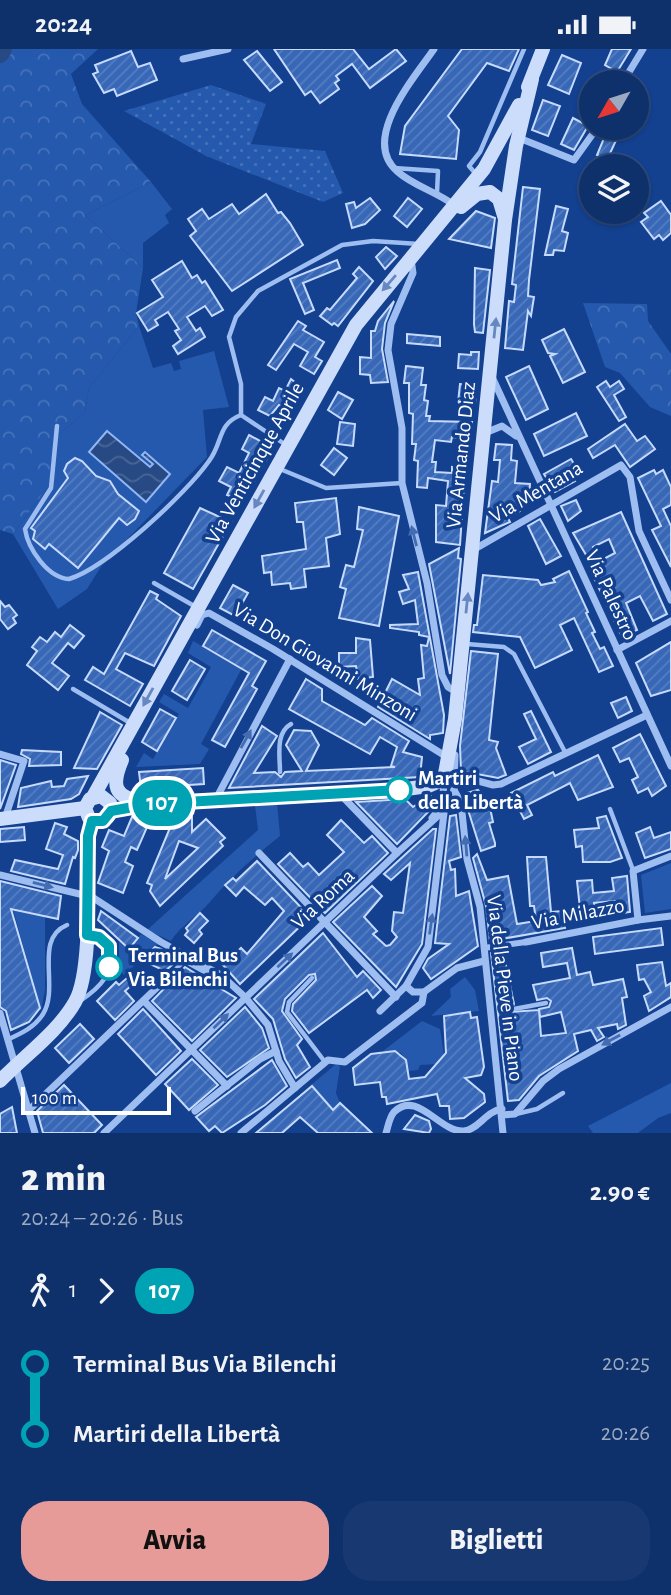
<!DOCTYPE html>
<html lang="it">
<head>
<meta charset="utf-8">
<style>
  :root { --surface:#0e306b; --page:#173871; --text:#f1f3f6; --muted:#9ba9c1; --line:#2e4b7e; --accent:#e69b98 }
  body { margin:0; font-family:"Alegreya Sans",sans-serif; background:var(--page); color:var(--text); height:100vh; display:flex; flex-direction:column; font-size:26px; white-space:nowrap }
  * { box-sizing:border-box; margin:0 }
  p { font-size:23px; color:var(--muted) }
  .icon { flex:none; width:38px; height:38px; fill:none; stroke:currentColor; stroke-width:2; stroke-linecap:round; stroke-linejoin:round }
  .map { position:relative; height:1084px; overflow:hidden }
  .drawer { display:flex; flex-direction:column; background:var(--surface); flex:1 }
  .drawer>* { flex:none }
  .badge { padding:0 14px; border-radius:23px; font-size:24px; line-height:46px }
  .needle { width:46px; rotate:231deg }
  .buttons { position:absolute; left:579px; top:21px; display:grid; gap:14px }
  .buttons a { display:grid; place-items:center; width:70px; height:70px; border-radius:50%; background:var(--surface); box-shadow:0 2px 5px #0004,0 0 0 2px var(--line); font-size:35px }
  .scale { position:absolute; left:21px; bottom:18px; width:150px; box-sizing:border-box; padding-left:7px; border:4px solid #fff; border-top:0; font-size:19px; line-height:24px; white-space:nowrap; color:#fff; -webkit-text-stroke:5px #13408f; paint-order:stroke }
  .map>.badge { position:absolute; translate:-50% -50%; box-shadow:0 0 0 4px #fff }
  .legs { display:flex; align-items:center; gap:10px; height:77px; padding:0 21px; font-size:23px }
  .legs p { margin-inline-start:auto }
  .headline { display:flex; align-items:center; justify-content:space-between; height:119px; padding:0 21px }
  h1 { font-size:38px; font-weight:800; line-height:52px }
  .primary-button { display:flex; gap:14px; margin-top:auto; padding:14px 21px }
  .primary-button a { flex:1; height:80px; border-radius:28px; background:var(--accent); color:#111; font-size:28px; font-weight:800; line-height:80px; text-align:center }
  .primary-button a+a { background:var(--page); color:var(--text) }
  ul { padding:0 21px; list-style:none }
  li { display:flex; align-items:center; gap:24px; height:70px; font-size:26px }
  li i { display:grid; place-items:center; width:10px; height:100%; margin:0 9px; background:currentColor }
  li i::after { content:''; width:18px; height:18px; margin:-9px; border:5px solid; border-radius:50%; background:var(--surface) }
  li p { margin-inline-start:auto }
  li:first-child i { background:linear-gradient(#0000 50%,currentColor 0) }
  li:last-child i { background:linear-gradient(currentColor 50%,#0000 0) }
  .status { display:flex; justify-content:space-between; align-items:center; height:49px; padding:0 35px; background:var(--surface); direction:ltr }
  .status svg { height:19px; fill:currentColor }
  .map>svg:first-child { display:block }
</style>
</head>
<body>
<div class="status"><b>20:24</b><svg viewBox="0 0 49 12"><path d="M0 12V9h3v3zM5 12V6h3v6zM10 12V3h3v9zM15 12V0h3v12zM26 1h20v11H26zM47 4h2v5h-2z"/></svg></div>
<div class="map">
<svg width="671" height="1084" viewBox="0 0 671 1084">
  <defs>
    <pattern id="forest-crowns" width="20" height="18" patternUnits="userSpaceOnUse" patternTransform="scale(1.75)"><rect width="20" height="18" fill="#2559ae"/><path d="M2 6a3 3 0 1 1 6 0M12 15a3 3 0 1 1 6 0" fill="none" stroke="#4672ba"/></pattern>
    <pattern id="garden-dots" width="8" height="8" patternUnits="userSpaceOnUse" patternTransform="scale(1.75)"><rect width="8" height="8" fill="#2559ae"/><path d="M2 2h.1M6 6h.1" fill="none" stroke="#4672ba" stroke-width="1.8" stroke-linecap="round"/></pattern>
    <pattern id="water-waves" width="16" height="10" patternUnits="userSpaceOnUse" patternTransform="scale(1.75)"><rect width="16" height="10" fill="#284a84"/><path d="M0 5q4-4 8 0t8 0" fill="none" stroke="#486596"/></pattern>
    <pattern id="building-hatch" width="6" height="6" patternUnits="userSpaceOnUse" patternTransform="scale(1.75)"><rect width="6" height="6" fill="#3767b6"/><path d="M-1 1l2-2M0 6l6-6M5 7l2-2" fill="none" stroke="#557ec1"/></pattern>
  </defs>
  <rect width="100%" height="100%" fill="#13408f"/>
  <g fill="#2559ae">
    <polygon points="151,133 172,160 165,166 169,174 143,194 143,219 85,166"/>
    <polygon points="139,277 153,319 171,314 174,322 181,320 179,312 214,302 229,358 203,361 207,408 102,516 87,540 58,560 13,485 49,436 54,390 85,363 89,339"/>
    <polygon points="193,592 242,619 201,695 209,700 200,715 136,718 144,704 153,710 179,665 159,653 164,645 188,659 211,618 188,604"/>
    <path d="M277 753 280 787C254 808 230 829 209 854 197 868 181 876 171 892L147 881 258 781 255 756Z"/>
    <polygon points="671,814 671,860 645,864 641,826"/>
    <polygon points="13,860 45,867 45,941 41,962"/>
    <polygon points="141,885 158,895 124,926 119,920 119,893 129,900"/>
    <polygon points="465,928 475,941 479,962 431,967 451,948 450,940"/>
    <polygon points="422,972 440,980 444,1006 437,1015 420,1016 418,1021 408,1022 406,1011 401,1004 383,1002"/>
    <polygon points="336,1015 340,1017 336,1044 340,1054 333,1061 311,1036"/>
    <polygon points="671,1034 671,1064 658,1069 638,1084 593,1084 588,1077"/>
  </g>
  <g fill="url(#forest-crowns)">
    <polygon points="0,0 98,0 71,25 82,55 151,133 85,166 143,219 136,264 139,277 89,339 85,363 54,390 49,436 13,485 0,481"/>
    <polygon points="583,254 647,255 648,272 671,305 671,367 650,358 620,324 605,318"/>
  </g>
  <polygon fill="url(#garden-dots)" points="211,36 266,55 251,95 325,102 343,144 323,153 206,107 124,62"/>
  <polygon fill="url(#water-waves)" stroke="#90b7f4" stroke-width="2" points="107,382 150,418 153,415 142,406 145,403 170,425 146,453 89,403"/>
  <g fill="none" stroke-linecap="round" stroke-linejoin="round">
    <polyline stroke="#284a84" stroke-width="18" points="0,5 3,0"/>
  </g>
  <g fill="url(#building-hatch)" stroke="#c5dafc" stroke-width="2" fill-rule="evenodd">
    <polygon points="274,0 353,0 369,20 396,0 406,12 370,39 352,15 336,27 339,31 335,34 339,40 320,54 311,42 305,46"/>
    <polygon points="462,0 519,0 509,22 487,14 448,67 459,81 456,110 400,105 405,77"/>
    <polygon points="612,0 631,0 617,23 605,16"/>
    <polygon points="131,2 138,18 150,14 157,31 117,47 114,40 104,44 93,25 98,23 95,16"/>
    <polygon points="257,2 282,33 270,42 244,11"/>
    <polygon points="562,6 581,14 569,45 548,36"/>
    <polygon points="543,51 560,57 548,87 532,81"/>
    <polygon points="573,69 588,77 574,101 561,95"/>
    <polygon points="607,82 618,87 607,111 597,106"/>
    <polygon points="523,138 540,140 529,231 528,247 534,248 531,267 528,262 523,301 505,299 509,252 514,253 516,236 512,235"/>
    <polygon points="266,145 278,164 281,163 290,174 303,196 232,242 190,187 196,182 188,170 202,160 209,170 232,155 239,165"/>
    <polygon points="370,149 380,161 365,175 352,179 346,155 354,153 356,159"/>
    <polygon points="408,149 422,160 407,178 394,167"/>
    <polygon points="661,152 671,166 671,184 663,191 659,186 654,190 641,173 648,168 644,164"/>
    <polygon points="556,157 568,160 562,182 568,184 564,202 554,201 553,206 545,206"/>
    <polygon points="476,162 495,169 491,199 449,190"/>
    <polygon points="386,198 397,207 385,220 376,208"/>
    <polygon points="337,211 340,219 303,234 314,261 305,265 290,230"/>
    <polygon points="182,212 192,229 197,226 202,234 205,232 223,261 212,267 205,257 187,268 196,282 200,279 205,288 178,305 173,297 181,291 175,282 179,280 168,263 155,271 158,276 148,282 137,264 163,248 152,231"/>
    <polygon points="359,218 373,232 338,277 334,274 332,276 320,267 327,259 330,261 357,229 353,225"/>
    <polygon points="475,219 490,221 483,284 475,283 474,275"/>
    <polygon points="394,252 385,274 382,300 388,333 371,334 370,326 360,325 360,308 371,309 371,282 375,282 378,272"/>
    <polygon points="298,272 306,277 303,281 324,293 315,308 322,312 314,325 300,317 308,303 294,295 276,321 268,316"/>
    <polygon points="564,280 585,323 563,334 550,307 555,305 548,304 542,291"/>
    <polygon points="407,285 440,288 440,297 407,294"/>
    <polygon points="471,303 479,303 478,320 458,319 459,305 471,306"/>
    <polygon points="406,317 423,319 421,336 426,336 424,351 428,352 426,367 430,367 429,372 472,373 470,390 452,388 451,393 435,391 432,413 436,413 435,423 452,424 452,418 465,421 460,496 436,493 436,456 446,457 448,432 428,429 427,439 417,438 418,412 414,411 416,395 412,395 413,365 409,364 409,334 404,334"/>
    <polygon points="529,317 548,360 526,371 506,328"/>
    <polygon points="291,330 303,340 298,350 293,347 284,358 279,356 270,367 258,361 265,348 273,352 279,339 285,342"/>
    <polygon points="606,332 610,338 619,332 624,340 614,346 626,368 619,372 597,338"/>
    <polygon points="460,335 473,336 472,340 476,341 475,356 458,354"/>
    <polygon points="338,343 353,351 342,370 328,361"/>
    <polygon points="576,364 587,387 544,407 534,385"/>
    <polygon points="340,373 355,375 353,397 337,395"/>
    <polygon points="625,375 637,392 645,387 655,400 630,418 615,396 593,409 588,400"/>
    <polygon points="249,386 273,399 243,452 227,446 231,438 219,432 227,418 239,424 249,404 242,400"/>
    <polygon points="496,395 512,396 511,411 517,412 515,434 530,435 529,453 520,452 520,462 508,469 510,473 485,484 492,432 498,433 500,411 494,411"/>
    <polygon points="334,399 347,409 334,426 321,416"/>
    <polygon points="75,409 82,412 96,427 110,432 118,445 139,462 135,470 127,476 119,469 78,519 49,495 45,500 33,490 35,482 31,479 68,429 64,422 67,415"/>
    <polygon points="571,410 579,423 572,427 575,432 555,443 544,425"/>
    <polygon points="654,421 656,425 663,421 671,438 671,456 663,460 671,477 671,518 652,481 661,477 638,429"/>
    <polygon points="336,449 340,485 326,489 329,517 304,520 306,538 291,540 290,534 272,536 271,523 264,524 262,507 306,500 303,473 297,473 295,454"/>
    <polygon points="576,451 581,462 568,472 561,457"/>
    <polygon points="359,458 399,467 379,577 339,569 346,540 340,538 346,516 354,518 363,481 357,480"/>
    <polygon points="200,459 231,473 193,540 164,524"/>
    <path d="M621 463 667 565 653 572 640 547 626 554 637 581 622 588 589 518 592 516 573 484ZM609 490 615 504 600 512 593 498Z"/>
    <polygon points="540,470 561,507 546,515 528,477"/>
    <polygon points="459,499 458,509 461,510 450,625 429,515"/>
    <polygon points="569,522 588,563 586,564 595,583 592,584 600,600 604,598 613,617 599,623 574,569 560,576 572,601 535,619 520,588 473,583 474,576 477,576 483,526 538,531 541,536 555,533 553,530"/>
    <polygon points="418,523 444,666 443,684 430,686 430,690 378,658 392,630 420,646 418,630 424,629 421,596 427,597 429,588 419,586 419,583 390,579 390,576 418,575 415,551 403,555 399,543 409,540 403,526"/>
    <polygon points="233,536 248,544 235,567 220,559"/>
    <polygon points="150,542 158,546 156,550 181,567 154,617 125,604 116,620 143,635 130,657 85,631 93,618 104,625"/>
    <polygon points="0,552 5,558 9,556 17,566 13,569 16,574 8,580 0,570"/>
    <polygon points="70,576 84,587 74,599 68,594 52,614 69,627 58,641 27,616 37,602 32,598 40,588 47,593 55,583 61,588"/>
    <polygon points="212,581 266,612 252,637 257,640 225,698 212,691 249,624 203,597"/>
    <polygon points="356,589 370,591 373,628 358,630 356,617 339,618 339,604 356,604"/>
    <polygon points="671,593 671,641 651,647 636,614"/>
    <polygon points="471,602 498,605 489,691 498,693 496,699 506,726 498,729 461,722 460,697"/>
    <polygon points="190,611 205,620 187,651 172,642"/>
    <polygon points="306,630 322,640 322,652 365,676 372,669 409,692 403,703 422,708 420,728 229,739 262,677 277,687 254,724 275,723 281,728 285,723 302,722 286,696 294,681 311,682 319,696 306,722 395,718 391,717 397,698 380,688 370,705 289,660"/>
    <polygon points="626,648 632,662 618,669 611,654"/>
    <polygon points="160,660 176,669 157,702 142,693"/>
    <polygon points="531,662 551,703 528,715 519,698 536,690 524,665"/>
    <polygon points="100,663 122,676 97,720 74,719"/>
    <polygon points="640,685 666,737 652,747 648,739 638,744 632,731 638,728 629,709 620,713 613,699"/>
    <polygon points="22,701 61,703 61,716 29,717 30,710 21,705"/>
    <polygon points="598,706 613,738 578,751 570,734 527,756 532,766 524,770 511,744 553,723 555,727"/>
    <polygon points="0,711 16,716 0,760"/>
    <polygon points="203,719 204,735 141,739 139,723"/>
    <polygon points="88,727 79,745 71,750 18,758 21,739 51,732 52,738 64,737 67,730"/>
    <polygon points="478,741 489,754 493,773 489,774 495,794 495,797 481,802 463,745"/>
    <polygon points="430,746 435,753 431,760 397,795 356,753 405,750 413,758"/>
    <path d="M189 763 192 768V783L206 770 225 789 220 793 223 797 160 857 150 842 152 836 147 834 172 774V764ZM179 792 198 799 165 830Z"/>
    <polygon points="143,766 151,769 137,801 131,798 125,813 133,817 123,844 98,834 109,802 102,798 109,781 124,787 132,768"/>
    <polygon points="456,766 461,808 449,812 451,821 455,820 456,847 469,842 478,897 431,930 423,919 428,910 449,895 435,894 450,767"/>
    <polygon points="606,767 622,809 610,813 583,813 582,797 576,798 574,781 599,779 597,769"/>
    <polygon points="341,771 364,794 372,787 388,804 325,864 278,815 290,804 303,818 308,814 319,826 344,803 327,786"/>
    <polygon points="55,774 67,778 64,785 78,792 78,801 75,809 73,808 65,835 11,822 15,811 58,820 63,806 46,800"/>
    <polygon points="24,778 25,791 0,793 0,780"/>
    <polygon points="650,778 654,789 671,783 671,800 645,809 636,784"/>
    <polygon points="433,780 436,780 422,895 396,938 333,873 372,837 382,847 364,868 377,882 373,885 386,897 390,896 397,888 392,882 394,863 403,864 410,814 391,831 384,825"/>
    <polygon points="477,805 487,831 508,827 517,875 536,872 534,857 530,857 527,808 546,808 551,863 562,862 565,879 490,892 486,857 473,809"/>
    <polygon points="257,812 310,868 240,935 223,916 241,899 247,905 284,862 272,849 265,856 244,838 236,847 225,836 233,829 236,832"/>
    <polygon points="627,827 630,863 616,865 615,852 594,854 596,867 581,869 577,832 592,831 593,844 614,842 612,829"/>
    <polygon points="0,832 61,847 58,870 11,860 40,959 29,973 11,981 6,962 0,958"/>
    <polygon points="101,862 138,889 129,900 98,871"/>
    <polygon points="200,864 208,872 199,881 202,885 194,894 185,886 188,882 186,879"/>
    <polygon points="661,879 663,896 595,905 593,888"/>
    <polygon points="323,884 357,928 363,922 381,941 373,949 367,941 309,984 292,962 293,955 316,931 315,925 309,926 285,950 282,962 302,990 297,996 310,1018 296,1029 285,1010 273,970 254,950"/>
    <polygon points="155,898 161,900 179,910 165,922 150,915 155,912 147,906"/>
    <polygon points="572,899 577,926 590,923 593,936 623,930 627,948 622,949 626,976 618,980 617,975 598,979 604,988 597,992 591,981 574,985 578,1002 539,1027 519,1051 508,1052 491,904 503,902 514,955 510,963 539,961 541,987 566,984 561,963 540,968 539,960 549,958 551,952 547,949 537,951 533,936 570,929 567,914 543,918 541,904"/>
    <polygon points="662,913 666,937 671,934 671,948 649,962 644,947 651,943 644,930 639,931 637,916"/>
    <polygon points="185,918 236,949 192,992 152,952"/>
    <polygon points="134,923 140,929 125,942 134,952 115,971 97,952 116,933 119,936"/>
    <polygon points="245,958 262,979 269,999 227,1028 200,1001"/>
    <polygon points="143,960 181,1002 156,1026 118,985"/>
    <polygon points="470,963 471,969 477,968 484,1018 481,1026 465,1029 484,1045 485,1053 464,1069 450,1070 449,1057 440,1057 437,1045 387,1055 386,1048 382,1048 380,1033 355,1036 353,1019 371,1005 395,1002 406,1011 409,1030 425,1028 446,1004 444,967"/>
    <polygon points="80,975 94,990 69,1014 55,999"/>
    <polygon points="192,1010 218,1036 189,1061 165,1035"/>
    <polygon points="272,1011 287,1037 265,1056 222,1084 215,1077 209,1082 196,1068"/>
    <polygon points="64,1036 102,1076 94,1084 43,1084 37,1062"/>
    <polygon points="312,1037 333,1061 340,1054 372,1084 318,1084 300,1068 282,1084 256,1084"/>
    <polygon points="12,1058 17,1084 0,1084 0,1065"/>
    <polygon points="415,1066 429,1072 431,1080 429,1084 404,1080"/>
  </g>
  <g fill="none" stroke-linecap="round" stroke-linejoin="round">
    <g stroke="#9ebef1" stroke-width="4.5">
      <polyline points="394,119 438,122 437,144"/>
      <polyline points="475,124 469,117 480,103 524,0"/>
      <path d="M57 377 51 439 25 480C28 500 48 529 69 530 106 519 186 445 209 412 223 394 217 375 241 366"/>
      <polyline points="286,396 241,366 241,335 229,288 236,268 258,242 342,196 373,192 419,195"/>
      <polyline points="280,420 326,439 402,434"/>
      <polyline points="154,534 196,558"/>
      <polyline points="467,595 504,598 514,605 565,703"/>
      <polyline points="73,640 132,675"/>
      <path d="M280 723C280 707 275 684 291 675"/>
      <polyline points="610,760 633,821"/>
      <polyline points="170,926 185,911"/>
      <polyline points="312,929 289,953 287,963 325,1013"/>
      <path d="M80 952C101 938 115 924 109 897L91 887"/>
      <polyline points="514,960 546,954"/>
      <path d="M9 990C22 984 35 978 43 965 60 938 33 890 67 876"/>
      <polyline points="516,1065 537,1060 563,1044"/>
    </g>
    <polyline stroke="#9ebef1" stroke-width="6" points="484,899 526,893"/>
    <g stroke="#9ebef1" stroke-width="7">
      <path d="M434 0C415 28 359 91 398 123 414 137 437 143 454 156"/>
      <polyline points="183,10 228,0"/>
      <polyline points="623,33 643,0"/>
      <polyline points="519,89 574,111 597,79"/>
      <polyline points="411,210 413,224 391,275 388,301 402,379 402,434 427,534 442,626 448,638 458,644"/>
      <polyline points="493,330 671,717"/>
      <polyline points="485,384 502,377 516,387"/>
      <polyline points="473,501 621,416 630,428 639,482 671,551"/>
      <polyline points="197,576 202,566 209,564 273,600 447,708"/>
      <polyline points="617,601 671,572"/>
      <polyline points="0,705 24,712 5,769"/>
      <polyline points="467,729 493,736 501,735 647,666"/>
      <polyline points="454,741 461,754 467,810 480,858 503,1084"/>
      <polyline points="340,745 397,804"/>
      <polyline points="216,750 290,610"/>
      <polyline points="432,769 441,758 445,729"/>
      <polyline points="259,804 396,948"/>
      <polyline points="671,807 633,822 638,871 671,867"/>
      <polyline points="0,826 92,848 161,893 221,926 245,948 268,976 279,1012 295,1039"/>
      <polyline points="526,893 638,871"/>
      <polyline points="185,911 227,934"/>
      <polyline points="406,937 413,943 424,943 457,919 484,912"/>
      <polyline points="144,952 227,1037"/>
      <polyline points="380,962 406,937 428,898 444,764"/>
      <polyline points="0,964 35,1084"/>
      <polyline points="29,1061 170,926"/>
      <polyline points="195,1062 260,1010 276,1002"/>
      <polyline points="502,1066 515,1065 543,1032 559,1020 671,958"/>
      <polyline points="104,1084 397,804 449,757 454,741 455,706"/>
      <polyline points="241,1084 328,1011 345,1013 422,954 424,943"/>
      <path d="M386 1084C388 1078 389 1069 394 1063 417 1040 440 1084 464 1082 479 1080 486 1062 502 1060"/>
    </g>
    <g stroke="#ccddfc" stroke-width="14">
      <polyline points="528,38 543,0"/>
      <polyline points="461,158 477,145 490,143 499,150 505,170"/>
      <path d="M122 711C111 737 114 748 142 753"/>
      <polyline points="93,748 356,276 484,120 519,56"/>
      <path d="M111 762 110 754 101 747 90 750 85 759 89 769C98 776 108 772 111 762L150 755 399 741 428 737 444 730 455 670 505 171 516 97 532 30"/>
      <polyline points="0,770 85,759"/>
      <path d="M0 1032C24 1007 58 983 75 953 93 921 87 827 88 787L92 772"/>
    </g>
  </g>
  <defs><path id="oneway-solid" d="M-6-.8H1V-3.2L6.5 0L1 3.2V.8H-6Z" transform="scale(1.75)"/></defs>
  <g fill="#6687c0">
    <use href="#oneway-solid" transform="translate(389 234) rotate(131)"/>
    <use href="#oneway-solid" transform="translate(495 279) rotate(-84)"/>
    <use href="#oneway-solid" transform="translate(259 450) rotate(119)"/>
    <use href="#oneway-solid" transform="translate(467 554) rotate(-84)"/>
    <use href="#oneway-solid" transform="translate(148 648) rotate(119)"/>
  </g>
  <g fill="#446cb1">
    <use href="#oneway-solid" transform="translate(414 487) rotate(-104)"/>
    <use href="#oneway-solid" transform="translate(246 690) rotate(-61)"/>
    <use href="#oneway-solid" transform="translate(466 797) rotate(-95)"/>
    <use href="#oneway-solid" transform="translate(43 836) rotate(14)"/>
    <use href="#oneway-solid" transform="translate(431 875) rotate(-82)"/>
    <use href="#oneway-solid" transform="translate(285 911) rotate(-43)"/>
    <use href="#oneway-solid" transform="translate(221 972) rotate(-44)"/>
    <use href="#oneway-solid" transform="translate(611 991) rotate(151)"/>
  </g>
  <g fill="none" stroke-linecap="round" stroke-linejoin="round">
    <g stroke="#fff" stroke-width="16">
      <polyline id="line-1" points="109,918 109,897 99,888 87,886 88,787 92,772 103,772 111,762 150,755 399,741"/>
    </g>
    <use href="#line-1" stroke="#00a3b4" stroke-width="10"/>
  </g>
  <g fill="#fff" stroke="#00a3b4" stroke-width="3.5">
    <circle cx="399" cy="741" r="12"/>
    <circle cx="109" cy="918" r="12"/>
  </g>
  <g text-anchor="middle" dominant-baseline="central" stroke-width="7" stroke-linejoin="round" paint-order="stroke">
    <g font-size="21" fill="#fff" stroke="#13408f">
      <text transform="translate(461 406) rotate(-84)">Via Armando Diaz</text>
      <text transform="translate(255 414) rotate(-61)">Via Venticinque Aprile</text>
      <text transform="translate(536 443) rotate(-30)">Via Mentana</text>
      <text transform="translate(611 546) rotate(65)">Via Palestro</text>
      <text transform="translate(325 613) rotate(31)">Via Don Giovanni Minzoni</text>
      <text transform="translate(323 850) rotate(-43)">Via Roma</text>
      <text transform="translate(578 865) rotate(-11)">Via Milazzo</text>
      <text transform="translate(505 939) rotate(83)">Via della Pieve in Piano</text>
    </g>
    <g font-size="21" font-weight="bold" fill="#fff" stroke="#13408f" text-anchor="start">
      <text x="418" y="729">Martiri<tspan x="418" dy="24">della Libertà</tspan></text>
      <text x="128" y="906">Terminal Bus<tspan x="128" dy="24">Via Bilenchi</tspan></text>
    </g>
  </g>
</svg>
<div class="buttons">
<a><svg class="needle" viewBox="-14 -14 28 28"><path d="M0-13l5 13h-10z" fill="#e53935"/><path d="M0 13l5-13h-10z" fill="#9ba9c1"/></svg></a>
<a><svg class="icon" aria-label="layers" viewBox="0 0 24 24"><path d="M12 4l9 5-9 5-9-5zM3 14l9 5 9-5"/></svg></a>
</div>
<div class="scale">100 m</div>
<b class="badge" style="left:162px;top:754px;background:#00a3b4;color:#fff">107</b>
</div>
<section class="drawer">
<div class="headline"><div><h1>2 min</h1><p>20:24 – 20:26 · Bus</p></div><b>2.90 €</b></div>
<div class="legs"><svg class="icon" aria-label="walk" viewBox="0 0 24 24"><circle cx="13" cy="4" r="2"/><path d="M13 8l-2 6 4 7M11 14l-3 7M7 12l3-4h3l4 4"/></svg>1<svg class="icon" aria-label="forward" viewBox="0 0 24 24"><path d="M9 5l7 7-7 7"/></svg><b class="badge" style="background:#00a3b4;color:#fff">107</b></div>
<ul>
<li><i style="color:#00a3b4"></i><b>Terminal Bus Via Bilenchi</b><p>20:25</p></li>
<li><i style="color:#00a3b4"></i><b>Martiri della Libertà</b><p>20:26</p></li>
</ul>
<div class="primary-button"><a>Avvia</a><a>Biglietti</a></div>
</section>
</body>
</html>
